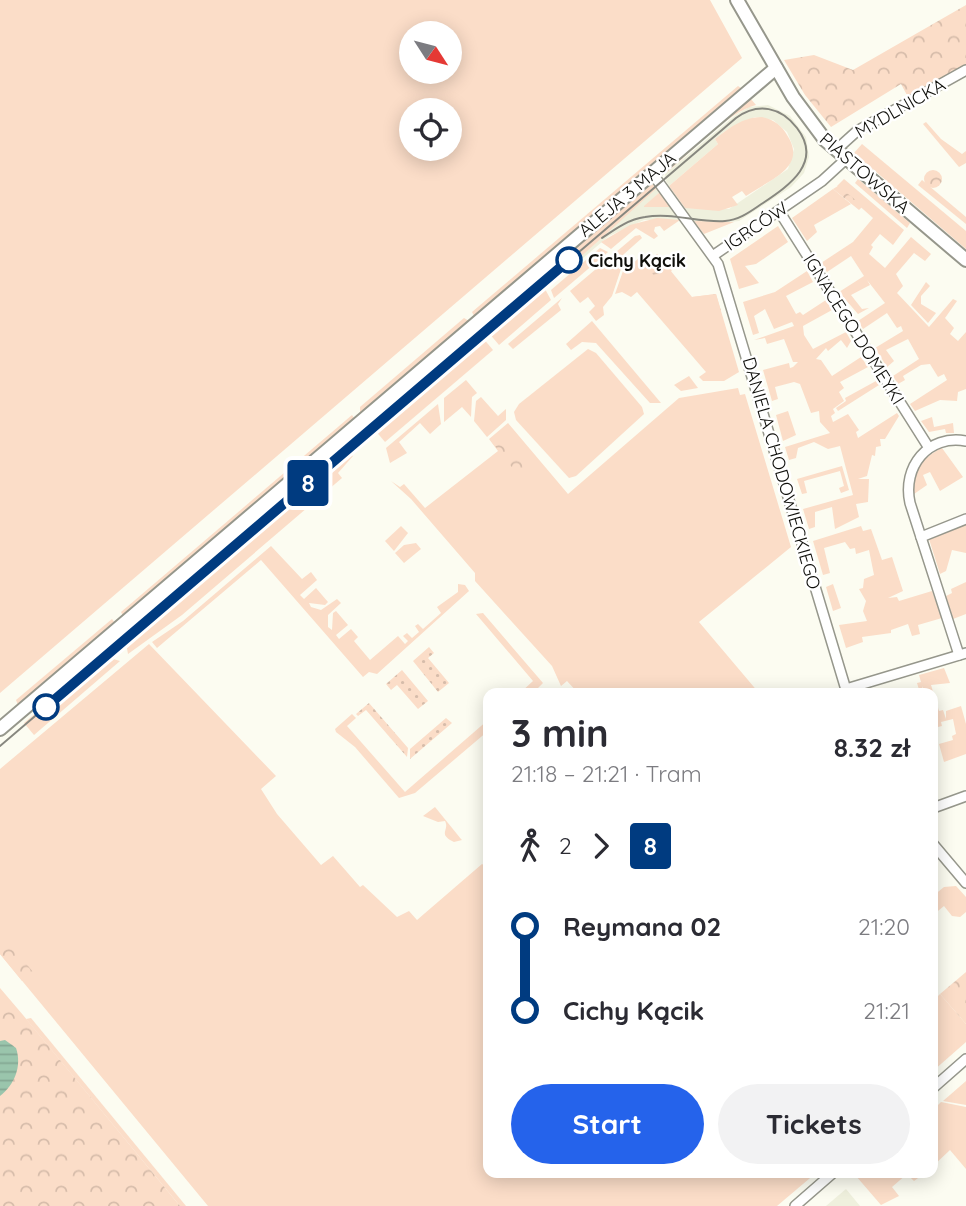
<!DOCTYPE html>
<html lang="en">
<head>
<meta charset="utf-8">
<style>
  :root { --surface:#fff; --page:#f2f2f3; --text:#2b2b33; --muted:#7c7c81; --accent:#2563eb }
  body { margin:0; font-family:Quicksand,sans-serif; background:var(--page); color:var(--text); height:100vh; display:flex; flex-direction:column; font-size:26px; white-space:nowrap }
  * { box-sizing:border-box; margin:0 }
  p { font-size:23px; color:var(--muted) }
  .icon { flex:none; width:38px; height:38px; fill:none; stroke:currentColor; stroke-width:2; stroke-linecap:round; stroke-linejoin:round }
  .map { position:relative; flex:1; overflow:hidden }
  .details { position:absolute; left:483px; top:688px; width:455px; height:490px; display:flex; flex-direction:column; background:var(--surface); border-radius:14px; box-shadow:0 4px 18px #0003 }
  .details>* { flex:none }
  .badge { padding:0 14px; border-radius:5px; font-size:24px; line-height:46px }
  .needle { width:46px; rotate:126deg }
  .fabs { position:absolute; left:399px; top:21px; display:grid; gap:14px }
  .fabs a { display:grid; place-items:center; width:63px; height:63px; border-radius:50%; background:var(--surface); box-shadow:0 4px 18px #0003; font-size:35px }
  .map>.badge { position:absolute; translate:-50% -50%; box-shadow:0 0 0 4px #fff }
  .legs { display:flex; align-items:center; gap:10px; height:77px; padding:0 28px; font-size:23px }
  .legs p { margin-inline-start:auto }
  .overview { display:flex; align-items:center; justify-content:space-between; height:119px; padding:0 28px }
  h1 { font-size:38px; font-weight:800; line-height:52px }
  .action { display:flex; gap:14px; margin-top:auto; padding:14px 28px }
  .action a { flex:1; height:80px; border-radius:42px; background:var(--accent); color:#fff; font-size:28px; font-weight:800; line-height:80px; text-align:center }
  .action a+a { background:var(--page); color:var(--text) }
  ul { padding:0 28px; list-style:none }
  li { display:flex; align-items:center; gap:24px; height:84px; font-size:26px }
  li i { display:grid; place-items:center; width:10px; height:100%; margin:0 9px; background:currentColor }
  li i::after { content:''; width:18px; height:18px; margin:-9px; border:5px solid; border-radius:50%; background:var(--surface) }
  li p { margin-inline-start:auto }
  li:first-child i { background:linear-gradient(#0000 50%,currentColor 0) }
  li:last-child i { background:linear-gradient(currentColor 50%,#0000 0) }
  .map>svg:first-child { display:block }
</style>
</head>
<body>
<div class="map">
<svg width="966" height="1206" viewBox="0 0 966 1206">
  <defs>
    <pattern id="forest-crowns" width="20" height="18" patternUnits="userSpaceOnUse" patternTransform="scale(1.75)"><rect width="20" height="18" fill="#fbddc8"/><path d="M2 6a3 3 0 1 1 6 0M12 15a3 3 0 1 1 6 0" fill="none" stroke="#d6bcaa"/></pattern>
    <pattern id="garden-dots" width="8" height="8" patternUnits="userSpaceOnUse" patternTransform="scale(1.75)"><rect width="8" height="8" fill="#fbddc8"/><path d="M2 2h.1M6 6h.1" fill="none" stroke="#d6bcaa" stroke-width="1.8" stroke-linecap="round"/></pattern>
    <pattern id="water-rules" width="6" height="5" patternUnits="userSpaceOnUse" patternTransform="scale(1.75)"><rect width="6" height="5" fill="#9ac5ac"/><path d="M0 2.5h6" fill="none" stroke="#84a893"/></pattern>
  </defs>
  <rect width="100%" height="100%" fill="#fcfcf1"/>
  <g fill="#eff0dd">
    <polygon points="768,105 790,116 806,137 809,157 804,173 791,187 739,221 710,224 694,221 685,208 729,209 788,169 794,149 787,132 773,120 755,117 728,129 715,139 718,144 669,186 666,181 665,174 737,114 749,107"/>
    <polygon points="655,185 660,192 644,207 671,207 680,220 644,220 609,236 491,336"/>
    <polygon points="846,1189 860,1206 826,1206"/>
  </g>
  <g fill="#fbddc8" fill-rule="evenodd">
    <path d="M0 0H710L742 58 0 693ZM411 33H450V72H411ZM411 110H450V149H411Z"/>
    <polygon points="738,86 741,88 474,316 472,312"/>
    <path d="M750 98 756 105C727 112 690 154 665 174L667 169Z"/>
    <path d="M762 117C775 120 782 126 787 135 808 167 771 179 746 196L742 191 732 197 738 205 719 211 685 208 669 186 718 144 715 139C729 128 743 117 762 117Z"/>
    <polygon points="926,122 941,139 962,154 966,151 966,163 959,167 923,124"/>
    <polygon points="862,144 966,231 966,249 854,153"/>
    <polygon points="844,179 904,230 893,245 880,234 871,245 873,247 869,254 885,268 911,237 931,254 925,261 914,253 896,274 903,286 897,293 929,327 953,299 957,301 945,318 954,328 950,334 958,341 966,332 966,389 958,392 957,401 940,400 915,411 910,404 947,380 944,374 938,377 930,364 921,365 903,376 905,380 898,384 893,376 919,359 908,339 886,350 894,361 887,367 875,348 903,331 901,326 897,328 887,313 863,329 858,321 885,303 867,280 870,285 851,295 862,309 869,308 858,314 839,292 864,276 851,256 827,272 821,263 853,242 873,218 837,186"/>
    <polygon points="858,179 910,223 907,228 855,183"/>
    <polygon points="922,180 966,217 966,224 918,185"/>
    <polygon points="652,184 657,188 545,289 551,300 499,345 483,326"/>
    <polygon points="833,189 851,204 814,225 817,232 807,241 792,218"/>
    <polygon points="660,192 671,207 644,207 644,206"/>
    <polygon points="657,218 680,220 664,231 660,226 655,227 654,231 658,236 654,239 636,228 611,249 601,242 630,225"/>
    <polygon points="694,221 734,222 704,234"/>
    <polygon points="778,226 788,242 756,264 745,266 759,283 739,289 730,259"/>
    <polygon points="640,235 642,238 615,262 621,269 612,296 603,307 604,315 596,321 589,312 595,306 588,297 580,303 570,291 635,236"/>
    <polygon points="600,248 608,252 554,298 551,290"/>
    <polygon points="657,254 692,297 716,294 739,372 724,381 703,381 699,377 706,372 637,292 631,297 622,292 615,294 623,271 638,259 644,265"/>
    <polygon points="807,271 813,282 786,296 796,314 800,312 803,315 826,300 832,310 803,326 804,335 813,349 846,332 851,341 847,348 841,340 828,351 826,348 816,359 821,360 832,376 861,357 868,367 840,382 844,388 839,392 844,401 833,409 835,413 831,416 833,422 848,414 859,430 856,432 858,438 897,413 899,416 885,439 880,439 881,446 876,447 875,456 872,455 867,476 858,479 869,479 868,502 856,504 859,517 835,529 832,507 815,512 815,527 809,529 803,509 853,495 840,446 828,449 814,442 798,448 796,458 789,460 785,447 830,433 820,422 819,411 811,413 800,384 794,382 775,387 778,399 772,401 763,370 789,363 790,368 793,367 798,362 793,362 784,339 767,344 765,338 754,340 794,326 792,322 774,329 765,309 754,316 759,333 753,335 743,302 775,292"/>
    <polygon points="926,282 930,286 921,296 921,304 936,313 928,323 911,305"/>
    <polygon points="562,298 558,304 561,310 513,349 508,344"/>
    <polygon points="464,318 469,321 360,414 360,407"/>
    <polygon points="592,321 661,403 650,403 596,343 582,342 571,350 566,344"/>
    <polygon points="477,331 493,350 385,442 369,423"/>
    <polygon points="588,349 596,353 642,407 644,414 576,476 569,478 516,420 514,412 519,404"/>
    <polygon points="689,376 698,388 681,391 674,385"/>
    <polygon points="466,380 477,393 472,397 471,417 462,407 444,422 444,398"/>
    <polygon points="876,381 879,385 838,411 836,408 846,401 845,398"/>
    <polygon points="738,388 740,395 745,394 791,547 699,622 759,693 578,693 567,681 561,686 552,666 475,581 475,573 411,499 391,481 400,487 404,484 425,508 498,451 489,439 508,423 568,494 679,398"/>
    <polygon points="481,397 498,416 506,409 506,420 487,437 474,421 476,401"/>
    <polygon points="438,404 441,424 430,434 420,423 399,442 407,453 390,463 386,448"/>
    <polygon points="788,411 796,435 783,441 776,415"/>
    <polygon points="352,415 354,418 123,616 121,612"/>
    <polygon points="932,417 934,427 953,423 954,433 946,433 945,429 929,432 921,421"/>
    <polygon points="344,447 353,456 338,473 342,478 182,615 128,654 124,632"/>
    <path d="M942 448 963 477 940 491 930 472 923 475 927 485 914 494C912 472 922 457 942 448Z"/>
    <polygon points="842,466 849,490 841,493 839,488 844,486 840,471 804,481 807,493 802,494 797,479"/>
    <polygon points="966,524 966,553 952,550 946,571 940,574 929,539"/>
    <polygon points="401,526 408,533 394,551 385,541"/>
    <polygon points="861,526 863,531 871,529 882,560 892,557 903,591 888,598 897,597 899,601 932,591 942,618 918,625 920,634 912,636 908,624 891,630 891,633 862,637 863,642 846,648 839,625 867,621 863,611 866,601 859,589 863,588 864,579 874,575 869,550 856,554 855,548 850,549 845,542 824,548 830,573 823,575 813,541"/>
    <polygon points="416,543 421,549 404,563 395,553 404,545"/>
    <polygon points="271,546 302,579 311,572 317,580 300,595 304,599 316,588 328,602 325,605 309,603 311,607 321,610 337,599 341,603 328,615 328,627 332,630 333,613 336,611 348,625 336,635 339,639 351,629 358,637 354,641 370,660 398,636 405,644 408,641 403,636 407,633 412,638 419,632 415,626 418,624 423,629 441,613 437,607 458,592 458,584 465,585 469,591 377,674 369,672 363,677 261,560 157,648 152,642 183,621"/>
    <polygon points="966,582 966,614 953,619 946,596 952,593 951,589"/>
    <polygon points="833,584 841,608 833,611 826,587"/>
    <polygon points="483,613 543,683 533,693 520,693 533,681 476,614"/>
    <polygon points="112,619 115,623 18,705 16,700"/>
    <polygon points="149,644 276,776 261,789 277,814 321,865 333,856 360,887 363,885 397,917 409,911 417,920 482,864 488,868 488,1172 816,1173 777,1206 208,1206 0,954 0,769"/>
    <polygon points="97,654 120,661 34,735 24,723 64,689 62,686"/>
    <polygon points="944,668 950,683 931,685 939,711 943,710 946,719 946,711 961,706 966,724 966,754 944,762 939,744 953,740 952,736 956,734 953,719 941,722 942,726 938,727 933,715 933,693 925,693 922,686 923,693 920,693 917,683 921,682 919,675"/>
    <polygon points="352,714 356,718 347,726 405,792 488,720 488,731 415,793 399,798 355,747 336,732 335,729"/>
    <path d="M435 807 461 839 462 840 454 842C437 834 450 830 445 821L438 822 423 816Z"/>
    <polygon points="944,887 956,886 966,897 966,912 960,917 952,916 944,906 933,915 933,896"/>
    <polygon points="933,994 936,998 940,994 966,1024 966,1042 933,1071"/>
    <polygon points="31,1018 186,1206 180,1206 26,1019"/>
    <polygon points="966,1081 966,1105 943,1101"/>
    <polygon points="941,1102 966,1107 966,1169 950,1150 933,1166 933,1110"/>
    <polygon points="860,1173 860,1172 925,1173 914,1181 907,1174 892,1187 899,1196 881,1205 856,1176"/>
  </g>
  <g fill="url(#forest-crowns)">
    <polygon points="966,5 966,65 908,97 901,84 831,127 805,95 784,60 814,55 853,70"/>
    <circle cx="933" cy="179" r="9"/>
    <polygon points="838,186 863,206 859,210 833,189"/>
    <polygon points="657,254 672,271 654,275 643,266"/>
    <polygon points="716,294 721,311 709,310 692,297"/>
    <path d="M494 439C507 447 524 455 523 472L515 471 491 441Z"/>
    <polygon points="0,932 33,972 22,981 0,954"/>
    <polygon points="966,972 966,1024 940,994"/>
    <polygon points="0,988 23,1015 180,1206 0,1206"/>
  </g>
  <g fill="url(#garden-dots)">
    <polygon points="429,647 434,653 428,658 449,683 438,692 413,661"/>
    <polygon points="402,670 428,701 418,709 397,685 391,690 386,684"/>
    <polygon points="369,703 408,748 407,757 366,710 358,716 356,714"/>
    <polygon points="446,718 452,723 410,759 410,749"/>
  </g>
  <path fill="url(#water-rules)" d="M5 1040 16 1048C22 1066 15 1084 0 1096V1041Z"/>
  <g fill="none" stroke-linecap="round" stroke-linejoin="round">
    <g stroke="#96978c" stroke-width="12">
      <g id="street">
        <polyline points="836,150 857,131 966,70"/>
        <polyline points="652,173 718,264 847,693"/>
        <polyline points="779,211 929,448"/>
        <polyline points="714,255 822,181 846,159"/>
        <polyline points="921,537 966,519"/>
        <path d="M959 655 910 503C902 467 928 434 966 441"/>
        <polyline points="846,689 966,653"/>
        <polyline points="933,808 966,796"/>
        <polyline points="933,844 966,883"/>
        <polyline points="933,1088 966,1059"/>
        <polyline points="795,1206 834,1172"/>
      </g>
    </g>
    <g stroke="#96978c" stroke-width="16">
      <g id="secondary">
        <polyline points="737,0 793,97 825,140 966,260"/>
        <polyline points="0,729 776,68"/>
      </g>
    </g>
    <use href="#street" stroke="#fff" stroke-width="9"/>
    <use href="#secondary" stroke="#fff" stroke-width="12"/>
    <path stroke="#87877f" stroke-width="2" d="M0 746 736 118C758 102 781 107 797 128 823 162 790 185 763 203 751 211 740 220 725 221 699 223 672 212 645 217 629 219 615 229 602 238"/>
  </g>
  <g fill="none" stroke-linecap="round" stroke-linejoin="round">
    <g stroke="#fff" stroke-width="16">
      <polyline id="line-1" points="46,707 569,260"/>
    </g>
    <use href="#line-1" stroke="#003b80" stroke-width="10"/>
  </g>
  <g fill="#fff" stroke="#003b80" stroke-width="3.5">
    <circle cx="569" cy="260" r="12"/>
    <circle cx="46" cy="707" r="12"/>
  </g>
  <g text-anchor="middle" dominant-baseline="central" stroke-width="5" stroke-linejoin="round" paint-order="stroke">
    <g font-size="18" fill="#0e0e0a" stroke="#fff">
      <text transform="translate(900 108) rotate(-30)">MYDLNICKA</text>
      <text transform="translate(865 173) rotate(41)">PIASTOWSKA</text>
      <text transform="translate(627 194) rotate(-40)">ALEJA 3 MAJA</text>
      <text transform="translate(756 226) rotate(-34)">IGRCÓW</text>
      <text transform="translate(854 329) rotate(58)">IGNACEGO DOMEYKI</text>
      <text transform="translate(782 473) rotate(74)">DANIELA CHODOWIECKIEGO</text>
    </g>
    <g font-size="18" font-weight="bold" fill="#0e0e0a" stroke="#fff" text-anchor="start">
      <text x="588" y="260">Cichy Kącik</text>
    </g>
  </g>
</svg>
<div class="fabs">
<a><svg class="needle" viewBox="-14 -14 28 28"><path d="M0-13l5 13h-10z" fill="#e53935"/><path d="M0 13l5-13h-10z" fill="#7c7c81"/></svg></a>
<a><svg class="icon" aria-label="locate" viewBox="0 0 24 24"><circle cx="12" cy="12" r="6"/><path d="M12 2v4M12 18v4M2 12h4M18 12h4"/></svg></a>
</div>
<b class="badge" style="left:308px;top:483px;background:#003b80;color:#fff">8</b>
<section class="details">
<div class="overview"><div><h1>3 min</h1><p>21:18 – 21:21 · Tram</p></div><b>8.32 zł</b></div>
<div class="legs"><svg class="icon" aria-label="walk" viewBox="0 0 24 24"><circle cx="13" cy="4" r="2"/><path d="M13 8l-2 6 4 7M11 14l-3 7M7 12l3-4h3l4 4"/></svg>2<svg class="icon" aria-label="forward" viewBox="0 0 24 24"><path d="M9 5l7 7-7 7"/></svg><b class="badge" style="background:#003b80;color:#fff">8</b></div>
<ul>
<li><i style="color:#003b80"></i><b>Reymana 02</b><p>21:20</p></li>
<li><i style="color:#003b80"></i><b>Cichy Kącik</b><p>21:21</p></li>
</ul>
<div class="action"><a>Start</a><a>Tickets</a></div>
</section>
</div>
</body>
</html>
